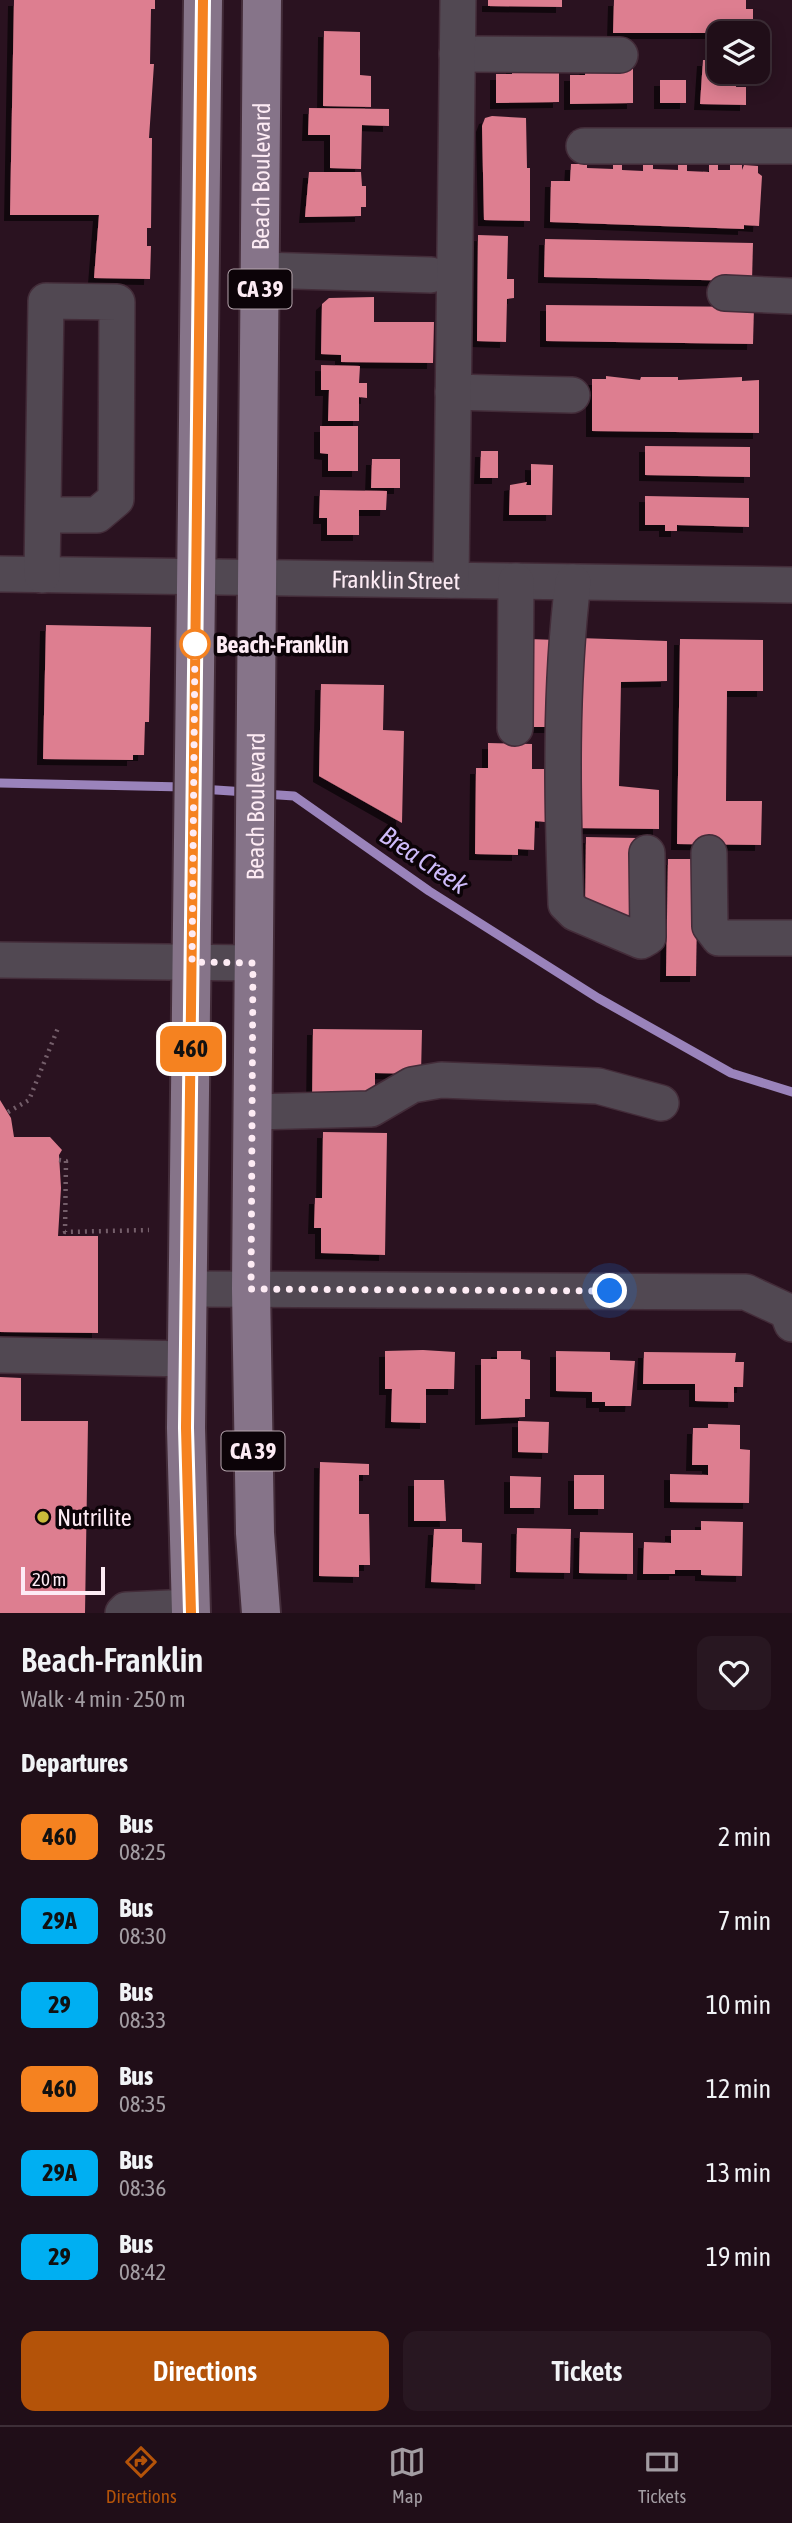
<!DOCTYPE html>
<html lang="en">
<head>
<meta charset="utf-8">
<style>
  :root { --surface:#200e18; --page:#281721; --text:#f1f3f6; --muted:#a29ca2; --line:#3d2e37; --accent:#b45309 }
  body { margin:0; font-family:"Asap Condensed",sans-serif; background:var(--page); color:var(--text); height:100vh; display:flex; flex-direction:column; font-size:26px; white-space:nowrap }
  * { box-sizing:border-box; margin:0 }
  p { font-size:23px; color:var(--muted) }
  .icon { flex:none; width:38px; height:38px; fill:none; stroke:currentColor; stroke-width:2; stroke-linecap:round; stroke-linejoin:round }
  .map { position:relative; height:1613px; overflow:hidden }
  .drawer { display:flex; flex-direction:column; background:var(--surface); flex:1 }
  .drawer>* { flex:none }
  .badge { padding:0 14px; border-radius:10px; font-size:24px; line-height:46px }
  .tools { position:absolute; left:707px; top:21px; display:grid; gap:14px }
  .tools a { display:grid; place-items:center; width:63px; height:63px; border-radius:14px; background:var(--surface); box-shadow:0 4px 18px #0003,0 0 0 2px var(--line); font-size:35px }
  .scale { position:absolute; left:21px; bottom:18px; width:84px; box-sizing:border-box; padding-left:7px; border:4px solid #fdebf4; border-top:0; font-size:19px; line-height:24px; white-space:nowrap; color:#fdebf4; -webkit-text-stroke:5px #0c0308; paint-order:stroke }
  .you { position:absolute; width:35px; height:35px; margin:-18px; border:5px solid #fff; border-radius:50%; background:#1a73e8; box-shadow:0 0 0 10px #1a73e833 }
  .map>.badge { position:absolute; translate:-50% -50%; box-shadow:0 0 0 4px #fff }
  h2 { padding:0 21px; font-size:26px; line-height:63px }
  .round { display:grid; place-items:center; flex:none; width:74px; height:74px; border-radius:14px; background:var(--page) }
  .headline { display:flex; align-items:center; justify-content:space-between; height:119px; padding:0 21px }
  h1 { font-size:33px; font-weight:600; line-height:52px }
  .cta { display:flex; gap:14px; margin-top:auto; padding:14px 21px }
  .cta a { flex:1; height:80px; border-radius:14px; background:var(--accent); color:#fff; font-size:28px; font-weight:600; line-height:80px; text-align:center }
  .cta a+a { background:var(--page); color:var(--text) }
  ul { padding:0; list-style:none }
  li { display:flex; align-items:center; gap:21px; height:84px; padding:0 21px }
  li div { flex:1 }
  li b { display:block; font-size:26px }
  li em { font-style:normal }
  li .badge { min-width:77px; font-weight:700; text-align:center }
  .dock { display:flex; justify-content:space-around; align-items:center; height:98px; border-top:2px solid var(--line); background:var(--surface); font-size:19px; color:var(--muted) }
  .dock a { display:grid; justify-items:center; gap:4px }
  .dock .current { color:var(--accent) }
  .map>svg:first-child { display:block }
</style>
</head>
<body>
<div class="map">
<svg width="792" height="1613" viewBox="0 0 792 1613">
  <defs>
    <filter id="shadow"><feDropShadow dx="-6" dy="6" stdDeviation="0" flood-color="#0009"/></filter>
  </defs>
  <rect width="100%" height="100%" fill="#2a1220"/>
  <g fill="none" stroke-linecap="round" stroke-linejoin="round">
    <g stroke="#9a83bb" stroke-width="9">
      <polyline points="0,783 184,787"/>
      <polyline points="201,789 246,792"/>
      <polyline points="264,794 294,796 429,891 598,998 731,1073 792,1092"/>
    </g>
  </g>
  <g fill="#dd7e90" filter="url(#shadow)">
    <polygon points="14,0 155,0 155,9 151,9 150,64 154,64 149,138 152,138 151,228 147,228 147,246 151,246 150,279 94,278 99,215 10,215"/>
    <polygon points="488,0 562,0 562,7 488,6"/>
    <polygon points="614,0 746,0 746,9 753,9 753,33 613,33"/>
    <polygon points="324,31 360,32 360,75 371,76 371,107 323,106"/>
    <polygon points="703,60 719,60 719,72 745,72 745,75 737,75 736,87 746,87 746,105 700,104"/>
    <polygon points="512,61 559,62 559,102 496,103 496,74 512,74"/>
    <polygon points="586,63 633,63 633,103 570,104 570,75 585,75"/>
    <rect x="660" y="80" width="26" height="23"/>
    <polygon points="309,108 389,109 389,126 362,125 361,169 330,168 330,135 308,135"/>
    <polygon points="492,116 526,118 527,168 530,168 530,221 484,220 482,126 485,118"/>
    <polygon points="571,164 587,164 587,168 613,169 613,165 622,165 622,170 643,171 643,165 653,165 653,169 678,170 678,165 687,165 687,171 709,172 709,165 718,165 718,170 730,170 730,164 742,164 742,170 744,165 758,166 758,173 762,176 759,226 744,225 744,229 550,222 551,181 570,181"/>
    <polygon points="309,172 361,172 362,186 366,186 366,207 361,207 361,216 305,217"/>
    <polygon points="478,235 508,236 507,279 514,279 514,298 507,299 506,342 477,341"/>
    <polygon points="545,239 753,243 752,281 544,277"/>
    <polygon points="374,297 374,322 434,322 433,363 341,362 341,355 321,354 322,304 329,298"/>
    <polygon points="546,305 754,307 753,344 546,341"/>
    <polygon points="321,365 360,366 359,383 367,383 367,398 359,397 359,421 328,421 329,390 321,390"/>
    <polygon points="606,376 640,380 641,377 678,377 678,380 742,377 742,381 759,380 759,433 592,431 592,379 606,379"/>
    <polygon points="320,426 358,426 358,471 328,471 328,454 320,453"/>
    <polygon points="645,446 750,447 750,477 645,475"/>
    <polygon points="481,451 498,451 498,478 480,478"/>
    <polygon points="372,459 400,459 400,488 371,488"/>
    <polygon points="531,464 553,465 552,515 509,515 510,485 527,482 526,485 531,485"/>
    <polygon points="320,490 387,491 386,510 359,510 359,535 327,535 327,518 319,518"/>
    <polygon points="645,496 749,498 749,527 677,525 677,531 665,531 665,525 645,525"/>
    <polygon points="46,625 151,627 149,722 145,722 144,755 133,755 133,760 43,759"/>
    <polygon points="579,638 667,641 667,681 621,682 619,786 659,790 659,829 577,828"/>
    <polygon points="528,639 557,640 555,727 527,727"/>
    <polygon points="680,639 763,640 763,691 727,691 726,801 762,801 761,845 677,844"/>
    <polygon points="321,684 384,685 383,730 404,731 402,823 319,776"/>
    <polygon points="488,743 532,744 532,769 545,769 545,822 535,821 534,850 518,849 518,855 475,854 476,768 488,768"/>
    <polygon points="586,837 637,838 636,916 585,915"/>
    <polygon points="668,859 698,859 696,976 666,976"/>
    <polygon points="313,1029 422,1030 421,1074 375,1073 375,1104 312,1104"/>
    <polygon points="0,1100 11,1118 14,1137 50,1137 62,1150 59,1155 61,1188 58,1236 98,1236 98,1333 0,1332"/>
    <polygon points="323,1132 387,1133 385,1255 321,1253 321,1228 314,1228 315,1198 322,1198"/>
    <polygon points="423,1350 455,1352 454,1389 426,1389 426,1423 391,1422 392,1389 385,1389 385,1351"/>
    <polygon points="497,1351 521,1351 521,1359 530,1360 530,1399 525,1399 525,1417 481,1419 481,1359 497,1359"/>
    <polygon points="556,1351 610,1352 610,1360 635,1361 631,1406 605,1406 605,1402 592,1402 592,1392 556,1391"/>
    <polygon points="644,1352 736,1353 735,1362 744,1362 743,1387 734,1387 734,1402 695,1401 695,1384 643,1384"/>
    <polygon points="0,1377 21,1378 21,1421 88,1421 85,1613 0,1613"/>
    <polygon points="518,1421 549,1422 548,1453 518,1452"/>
    <polygon points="708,1424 740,1425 740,1449 750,1450 749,1503 670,1502 670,1474 708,1475 708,1465 692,1465 693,1428 708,1428"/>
    <polygon points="320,1462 369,1464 369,1475 359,1475 359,1514 369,1514 370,1565 359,1565 359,1577 319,1576"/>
    <rect x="574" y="1475" width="30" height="34"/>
    <polygon points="510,1476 541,1477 540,1508 510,1508"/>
    <polygon points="414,1480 444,1480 446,1521 414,1521"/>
    <polygon points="701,1521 743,1522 742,1576 701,1575 701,1570 675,1570 675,1574 643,1574 644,1542 671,1543 671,1530 701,1530"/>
    <polygon points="517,1528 571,1529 570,1573 516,1572"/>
    <polygon points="434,1529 462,1529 462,1542 482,1543 481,1584 431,1582"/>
    <polygon points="580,1532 633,1533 633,1574 579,1573"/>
  </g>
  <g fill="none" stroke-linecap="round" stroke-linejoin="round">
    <g stroke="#432c39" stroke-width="38">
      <g id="minor">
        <polyline points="457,54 620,55"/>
        <polyline points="584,146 792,146"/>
        <polyline points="260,270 431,275"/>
        <polyline points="725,293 792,296"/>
        <polyline points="453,392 572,395"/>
        <path id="s1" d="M0 574 792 585"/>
        <polyline points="42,575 46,301 117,302 116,499 97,515 44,515"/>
        <polyline points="451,580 458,0"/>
        <path d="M573 582C560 688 562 797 566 904L575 913 641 941 648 937 647 853"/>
        <polyline points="515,728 516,581"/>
        <polyline points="709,853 710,926 719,938 792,938"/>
        <polyline points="0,960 253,963"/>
        <polyline points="252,1112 371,1109 412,1085 441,1080 598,1086 661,1103"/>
        <polyline points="188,1289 746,1292 787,1311 792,1324"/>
        <polyline points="0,1355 187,1359"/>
        <polyline points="123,1613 126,1610 191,1607"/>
      </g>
    </g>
    <g stroke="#432c39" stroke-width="42">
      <g id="major">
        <polyline points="191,1613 186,1428 203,0"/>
        <path id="s2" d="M261 1613 255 1533 251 1289 262 0"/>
      </g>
    </g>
    <g stroke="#745e6a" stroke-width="4.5" stroke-dasharray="2 5" stroke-linecap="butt">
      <polyline points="8,1112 29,1100 58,1028"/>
      <polyline points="59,1160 66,1161 65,1232 149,1230"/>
    </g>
    <use href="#minor" stroke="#514852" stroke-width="35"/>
    <use href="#major" stroke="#867489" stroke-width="38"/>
  </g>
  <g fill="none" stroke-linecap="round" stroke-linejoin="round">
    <g stroke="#fff" stroke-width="16">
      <polyline id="line" points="191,1613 186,1428 203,0"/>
    </g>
    <use href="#line" stroke="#f58220" stroke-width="10"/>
    <polyline stroke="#fdebf4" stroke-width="7" stroke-dasharray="0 12.6" points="195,644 192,962 253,963 251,1289 610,1291"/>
  </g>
  <circle fill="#fff" stroke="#f58220" stroke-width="3.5" cx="195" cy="644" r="14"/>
  <circle fill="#caba3a" stroke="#0c0308" stroke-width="2.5" cx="43" cy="1517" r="7"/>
  <g text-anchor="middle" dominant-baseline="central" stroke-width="7" stroke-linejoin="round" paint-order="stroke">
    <g fill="#0c0308" stroke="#b5a5ad" stroke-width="2">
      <rect x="228.5" y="269.5" width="63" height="39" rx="5"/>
      <rect x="221.5" y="1431.5" width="63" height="39" rx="5"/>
    </g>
    <g font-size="23" font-weight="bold" fill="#fdebf4">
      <text x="260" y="289">CA 39</text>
      <text x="253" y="1451">CA 39</text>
    </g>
    <g font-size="24" fill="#fdebf4" stroke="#0c0308">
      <text stroke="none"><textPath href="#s2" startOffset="1437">Beach Boulevard</textPath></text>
      <text stroke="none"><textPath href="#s1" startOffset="396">Franklin Street</textPath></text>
      <text stroke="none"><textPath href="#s2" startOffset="807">Beach Boulevard</textPath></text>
    </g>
    <g font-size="24" font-weight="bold" fill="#fdebf4" stroke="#0c0308" text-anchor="start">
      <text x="216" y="644">Beach-Franklin</text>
    </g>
    <g font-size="24" fill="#fdebf4" stroke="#0c0308" text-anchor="start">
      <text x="57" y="1517">Nutrilite</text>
    </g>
    <g font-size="26" font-style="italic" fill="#cebbfa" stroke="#0c0308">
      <text transform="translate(424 860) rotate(34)">Brea Creek</text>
    </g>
  </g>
</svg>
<div class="tools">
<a><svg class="icon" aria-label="layers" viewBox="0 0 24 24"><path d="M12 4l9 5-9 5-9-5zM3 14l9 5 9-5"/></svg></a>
</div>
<div class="scale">20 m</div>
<div class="you" style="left:610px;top:1291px"></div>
<b class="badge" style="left:191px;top:1049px;background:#f58220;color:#111">460</b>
</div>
<section class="drawer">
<div class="headline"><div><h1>Beach-Franklin</h1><p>Walk · 4 min · 250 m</p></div><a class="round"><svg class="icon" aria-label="heart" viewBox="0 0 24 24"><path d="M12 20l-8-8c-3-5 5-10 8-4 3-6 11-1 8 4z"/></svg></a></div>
<h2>Departures</h2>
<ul>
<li><span class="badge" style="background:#f58220;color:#111">460</span><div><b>Bus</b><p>08:25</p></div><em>2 min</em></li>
<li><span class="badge" style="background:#00aff2;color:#111">29A</span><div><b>Bus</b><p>08:30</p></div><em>7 min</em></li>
<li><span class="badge" style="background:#00aff2;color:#111">29</span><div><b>Bus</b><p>08:33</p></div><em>10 min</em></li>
<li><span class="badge" style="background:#f58220;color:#111">460</span><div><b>Bus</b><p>08:35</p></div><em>12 min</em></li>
<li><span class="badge" style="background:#00aff2;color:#111">29A</span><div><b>Bus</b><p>08:36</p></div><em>13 min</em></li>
<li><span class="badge" style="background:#00aff2;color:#111">29</span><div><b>Bus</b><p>08:42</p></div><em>19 min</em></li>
</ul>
<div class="cta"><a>Directions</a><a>Tickets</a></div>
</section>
<nav class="dock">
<a class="current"><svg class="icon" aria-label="directions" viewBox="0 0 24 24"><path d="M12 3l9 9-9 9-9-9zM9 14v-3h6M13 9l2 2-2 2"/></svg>Directions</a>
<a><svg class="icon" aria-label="map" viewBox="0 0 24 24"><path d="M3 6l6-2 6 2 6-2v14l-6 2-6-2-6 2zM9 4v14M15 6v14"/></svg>Map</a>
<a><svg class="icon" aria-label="tickets" viewBox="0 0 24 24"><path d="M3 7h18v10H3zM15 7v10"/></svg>Tickets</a>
</nav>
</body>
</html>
